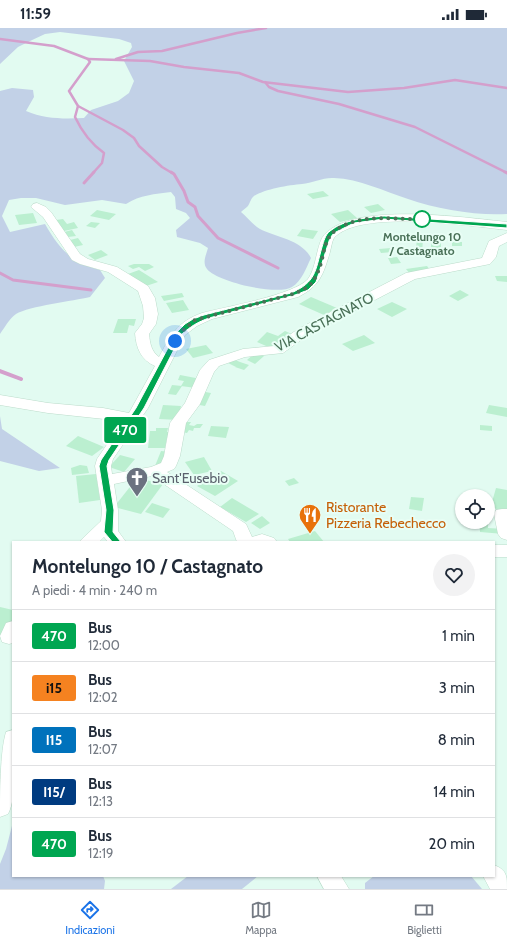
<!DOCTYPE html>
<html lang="it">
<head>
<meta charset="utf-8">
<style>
  :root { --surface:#fff; --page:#f2f2f3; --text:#1f2937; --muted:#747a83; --line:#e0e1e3; --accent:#1a73e8 }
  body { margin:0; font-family:Cabin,sans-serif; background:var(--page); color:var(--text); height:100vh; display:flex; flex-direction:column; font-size:15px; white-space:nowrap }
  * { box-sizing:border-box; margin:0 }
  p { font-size:13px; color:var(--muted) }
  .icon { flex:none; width:22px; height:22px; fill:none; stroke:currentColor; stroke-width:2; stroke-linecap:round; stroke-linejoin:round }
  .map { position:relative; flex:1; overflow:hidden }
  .panel { position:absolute; left:12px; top:513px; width:483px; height:336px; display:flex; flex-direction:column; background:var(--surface); border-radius:0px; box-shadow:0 1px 3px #0004 }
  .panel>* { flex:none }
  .badge { padding:0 8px; border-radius:3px; font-size:14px; line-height:26px }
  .controls { position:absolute; left:455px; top:461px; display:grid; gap:8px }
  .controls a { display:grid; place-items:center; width:40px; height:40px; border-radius:50%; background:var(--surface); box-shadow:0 1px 3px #0004; font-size:20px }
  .you { position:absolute; width:20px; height:20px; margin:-10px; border:3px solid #fff; border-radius:50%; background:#1a73e8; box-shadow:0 0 0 6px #1a73e833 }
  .map>.badge { position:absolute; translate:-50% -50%; box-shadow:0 0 0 2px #fff }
  .round { display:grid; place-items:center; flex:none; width:42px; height:42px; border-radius:21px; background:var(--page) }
  .summary { display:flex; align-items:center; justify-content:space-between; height:68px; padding:0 20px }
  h1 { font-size:19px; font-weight:700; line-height:30px }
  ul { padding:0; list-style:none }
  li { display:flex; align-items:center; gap:12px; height:52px; padding:0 20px; border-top:1px solid var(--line) }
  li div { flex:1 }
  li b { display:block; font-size:15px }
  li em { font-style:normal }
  li .badge { min-width:44px; font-weight:700; text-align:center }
  .status { display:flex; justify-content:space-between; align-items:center; height:28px; padding:0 20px; background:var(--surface); direction:ltr }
  .status svg { height:11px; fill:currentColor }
  .menu { display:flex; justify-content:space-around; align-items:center; height:56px; border-top:1px solid var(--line); background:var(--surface); font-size:11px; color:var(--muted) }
  .menu a { display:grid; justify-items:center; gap:2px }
  .menu .selected { color:var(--accent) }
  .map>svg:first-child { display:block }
</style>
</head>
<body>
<div class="status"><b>11:59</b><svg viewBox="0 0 49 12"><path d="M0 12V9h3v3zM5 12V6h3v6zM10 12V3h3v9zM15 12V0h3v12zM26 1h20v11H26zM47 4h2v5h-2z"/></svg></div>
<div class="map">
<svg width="507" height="861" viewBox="0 0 507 861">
  <rect width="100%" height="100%" fill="#e2fbf1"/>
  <g fill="#c2d1e7">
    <path d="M0 0H507V186C477 188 437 181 408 171 383 163 360 151 334 150 324 149 312 155 302 156 289 157 265 161 254 168 251 170 250 175 248 178 246 180 243 182 241 184 247 189 253 197 260 201 276 209 302 212 311 230 306 240 302 253 292 259 278 268 217 254 207 241 202 235 206 227 208 220L200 215 177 209 176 202 190 190 186 185 176 181 175 169 171 164C155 166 140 167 126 176L102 172 65 177 36 170H21L9 172 2 188 10 204 45 196C60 222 71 234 100 242L105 250 90 269C74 273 29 278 16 286 9 291 5 299 0 306V63L12 60 33 62 34 69 26 83C45 91 63 91 84 90L91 82 118 73 129 65 134 53 124 33 132 19 131 15 119 11 60 4 45 6 30 13 18 19 0 36Z"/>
    <polygon points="0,388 2,401 60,440 39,443 0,433"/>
    <polygon points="13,794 13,848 103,848 105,853 104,861 0,861 0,836 6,821"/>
    <polygon points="188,848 258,848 242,861 171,861"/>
    <polygon points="374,848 471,848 482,861 365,861 365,855"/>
  </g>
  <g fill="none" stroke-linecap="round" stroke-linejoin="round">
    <g stroke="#d49fcc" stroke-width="2.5">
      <path d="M0 11 54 18 88 31 90 34 69 63 78 78 75 89C82 104 90 115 104 125L102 135 93 145"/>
      <polyline points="88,31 150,33 184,39 239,45 263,54 348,64 404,60 455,52 507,60"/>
      <polyline points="116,31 138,24 162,23 237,5 266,0"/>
      <polyline points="265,54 269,59 278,63 339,76 415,99 507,145"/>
      <polyline points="78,78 123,102 134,110 139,118 162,139 172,145"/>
    </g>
    <g stroke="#d49fcc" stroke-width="3">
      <polyline points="171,144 174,146 184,163 188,174 195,179 198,188 218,210 278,240"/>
      <polyline points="505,144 507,145"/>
      <polyline points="84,155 94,144"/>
      <polyline points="0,245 13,252 91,262"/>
    </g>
    <polyline stroke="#d49fcc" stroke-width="4" points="0,343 21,351"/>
  </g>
  <g fill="#bbefd0">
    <polygon points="323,163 329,168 313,171 307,166"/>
    <polygon points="378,176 385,182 371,185 364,179"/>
    <polygon points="97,182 116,186 109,192 90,188"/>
    <polygon points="348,182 357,190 340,194 331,186"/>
    <polygon points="33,185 37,195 19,197 15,187"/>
    <polygon points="63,191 67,196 74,194 78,200 64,203 56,192"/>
    <polygon points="91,194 100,195 95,200 86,198"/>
    <polygon points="302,201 318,203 313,211 297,208"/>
    <polygon points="72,202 76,208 68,209 64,204"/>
    <polygon points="404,206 414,206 415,211 405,211"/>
    <polygon points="426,207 440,209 439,212 425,210"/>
    <polygon points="417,209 423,210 422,227 410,226 410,221 416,221"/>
    <polygon points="78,210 83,217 74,219 70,212"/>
    <polygon points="431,213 441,214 441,222 431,221"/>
    <rect x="452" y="214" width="10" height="4"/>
    <polygon points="391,220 393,224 381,225 379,221"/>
    <polygon points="101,222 108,227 95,232 88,227"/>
    <polygon points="397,229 401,235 391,236 388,230"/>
    <polygon points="134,236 149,236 154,239 145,243 139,239 133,241 128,238"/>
    <polygon points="427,238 431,243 410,246 406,241"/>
    <polygon points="139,242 158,254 146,258 128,246"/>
    <polygon points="495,248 507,248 507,254 497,253"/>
    <polygon points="460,262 469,267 458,273 449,268"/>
    <polygon points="182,265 184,269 164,273 161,268"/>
    <polygon points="311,269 337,280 324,287 299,276"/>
    <polygon points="183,272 189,282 172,285 166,275"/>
    <polygon points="392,274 407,281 392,289 377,281"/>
    <polygon points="118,291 136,291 134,298 129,297 127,305 113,305"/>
    <polygon points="285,303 294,307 273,321 257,314 267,304 278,308"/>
    <polygon points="364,307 375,315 353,323 342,316"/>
    <polygon points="206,317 213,325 193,330 186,321"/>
    <polygon points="256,324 264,328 255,336 247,332"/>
    <polygon points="233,331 240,334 249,337 244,342 235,339 236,339 228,335"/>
    <polygon points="180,347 201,351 196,360 181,358 184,353 178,352"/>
    <polygon points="172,357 182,358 176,367 168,366"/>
    <polygon points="200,363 211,365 205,378 194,376"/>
    <polygon points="163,377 181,378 178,392 159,391"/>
    <polygon points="489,377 507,380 507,389 486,385"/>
    <polygon points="182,394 191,394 189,397 194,398 197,396 203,396 200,400 194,400 193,403 189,402 187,405 177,403"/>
    <polygon points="480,397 492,398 492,403 480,402"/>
    <polygon points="211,398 229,399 226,410 208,408"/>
    <polygon points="156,400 168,400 167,404 173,404 172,411 167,410 165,420 148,420 150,403 156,403"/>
    <polygon points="78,408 104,419 92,428 66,418"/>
    <polygon points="161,423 171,424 159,439 155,438"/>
    <polygon points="120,427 135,431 124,444 109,439"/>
    <polygon points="204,429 212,443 194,447 185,434"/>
    <polygon points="80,437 87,438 89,445 72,447 71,440"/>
    <polygon points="221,443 238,453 215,468 197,458"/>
    <polygon points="96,446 100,472 79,475 76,448"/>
    <polygon points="137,450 163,456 141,486 114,479"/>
    <polygon points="294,450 299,455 289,458 285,453"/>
    <polygon points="496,460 507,462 507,483 492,480 494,475 492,474"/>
    <polygon points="411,469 424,470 422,483 409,481"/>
    <polygon points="232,470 259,486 246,494 220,479"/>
    <polygon points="152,475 170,481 163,490 145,484"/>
    <polygon points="262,488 270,495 260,501 251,495"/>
    <polygon points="479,494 488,494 488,500 504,501 504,506 480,504"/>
    <polygon points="315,503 324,514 290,514 288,511"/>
    <polygon points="0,579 13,582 13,593 6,603 4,603 0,608"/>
  </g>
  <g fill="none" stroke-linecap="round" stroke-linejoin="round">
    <g stroke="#bcdccb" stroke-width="1">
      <g id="minor">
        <path d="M37 175 46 179 51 184 80 226 88 231 117 239 148 258 155 270 158 286 156 296 149 306C150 315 151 323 159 329 171 307 177 294 202 285 225 279 294 267 308 251 316 240 316 222 322 210 347 172 467 190 507 194V202C471 198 359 181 334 210 332 213 331 220 330 224 323 247 320 258 298 269L212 291 197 298 185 307 148 380 113 431 111 438 112 446 151 439 161 435 164 428 170 395 185 375 200 342 209 332 243 321 274 318 298 301 406 245 482 230 489 213 507 205V214L499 218 496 229 490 236 415 251 308 307 283 325 245 329 219 338 214 344 200 376 186 395 180 428 176 438 174 441 167 444 246 496 252 509 262 506 274 510 277 514H237L233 503 152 448 114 456 118 482V503L126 514H108L104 509 99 514H79L101 493 102 482 95 438 97 431 123 393 48 385 0 377V367L48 375 103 380 129 385 155 338C141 332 136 320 135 305L142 296 144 290 143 278 138 263 108 244 80 236 72 232 43 189 31 179 33 176Z"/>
        <polygon points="502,481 507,481 507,512 501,510 498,506 494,486 496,482"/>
        <rect x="494" y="517" width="13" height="12"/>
        <polygon points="13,593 13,615 9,616 2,614 0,608 6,595"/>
        <path d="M13 702C13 725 18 767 8 786L0 789C0 766 0 724 6 704Z"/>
        <path d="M494 837C507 842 507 848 507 861H490L483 848H494Z"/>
        <polygon points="317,848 341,848 349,861 324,861"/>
      </g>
    </g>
    <use href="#minor" fill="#fff" fill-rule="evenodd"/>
  </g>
  <path fill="#00a651" stroke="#fff" d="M384 188 507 196V200L384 191 354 195 334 205 330 210 316 254 308 262 295 267 209 290C198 294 191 298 182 306L144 380 109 432 107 438 114 482 113 504 121 514 117 517 114 516 104 504 106 482 99 438 101 432 136 380 176 305 185 296 193 291 204 287 291 265C316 254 315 244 322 219 324 213 325 207 330 203 345 191 366 190 384 188Z"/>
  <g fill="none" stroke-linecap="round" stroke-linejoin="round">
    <path stroke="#4a7158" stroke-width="4" stroke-dasharray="0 7.2" d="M175 313 180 305 195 292 293 266C300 263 309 260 313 253 330 228 315 205 353 194 376 187 400 192 422 191"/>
  </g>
  <defs>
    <g id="church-pin" transform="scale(1.15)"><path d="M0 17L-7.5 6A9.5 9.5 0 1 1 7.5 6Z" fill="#6b7280" stroke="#e8fef5"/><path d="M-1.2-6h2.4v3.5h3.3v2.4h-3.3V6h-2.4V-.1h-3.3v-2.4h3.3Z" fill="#fff"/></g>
    <g id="restaurant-pin" transform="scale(1.15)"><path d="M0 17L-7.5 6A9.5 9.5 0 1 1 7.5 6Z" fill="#e8710a" stroke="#e8fef5"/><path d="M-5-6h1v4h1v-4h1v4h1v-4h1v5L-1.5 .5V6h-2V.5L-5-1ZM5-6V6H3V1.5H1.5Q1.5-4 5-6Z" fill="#fff"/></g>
  </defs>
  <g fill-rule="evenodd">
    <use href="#church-pin" x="137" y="450"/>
    <use href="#restaurant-pin" x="310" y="487"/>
  </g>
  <circle fill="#fff" stroke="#00a651" stroke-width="2" cx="422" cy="191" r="8"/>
  <g text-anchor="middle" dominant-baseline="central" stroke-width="4" stroke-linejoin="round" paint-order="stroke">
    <g font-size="12" font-weight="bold" fill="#4a7158" stroke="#e8fef5">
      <text x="422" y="208">Montelungo 10<tspan x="422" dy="14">/ Castagnato</tspan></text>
    </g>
    <g font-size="14" fill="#4a7158" stroke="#e8fef5">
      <text transform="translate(324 294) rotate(-28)">VIA CASTAGNATO</text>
    </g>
    <g font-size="14" fill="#5b616d" stroke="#e8fef5" text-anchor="start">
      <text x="152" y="450">Sant'Eusebio</text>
    </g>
    <g font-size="14" fill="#c56008" stroke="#e8fef5" text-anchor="start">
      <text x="326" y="479">Ristorante<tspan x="326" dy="16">Pizzeria Rebechecco</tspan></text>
    </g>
  </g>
</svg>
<div class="controls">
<a><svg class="icon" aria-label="locate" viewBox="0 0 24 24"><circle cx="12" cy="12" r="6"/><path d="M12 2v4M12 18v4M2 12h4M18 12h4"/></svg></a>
</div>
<div class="you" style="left:175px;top:313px"></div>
<b class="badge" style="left:125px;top:402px;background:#00a651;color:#fff">470</b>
<section class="panel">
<div class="summary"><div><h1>Montelungo 10 / Castagnato</h1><p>A piedi · 4 min · 240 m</p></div><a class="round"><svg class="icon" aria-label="heart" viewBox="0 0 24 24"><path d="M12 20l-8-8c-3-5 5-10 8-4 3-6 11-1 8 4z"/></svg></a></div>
<ul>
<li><span class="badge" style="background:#00a651;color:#fff">470</span><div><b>Bus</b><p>12:00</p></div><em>1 min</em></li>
<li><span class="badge" style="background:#f58220;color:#111">i15</span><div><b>Bus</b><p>12:02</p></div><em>3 min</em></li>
<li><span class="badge" style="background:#0072bc;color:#fff">I15</span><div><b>Bus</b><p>12:07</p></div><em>8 min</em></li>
<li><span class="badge" style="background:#003b80;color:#fff">I15/</span><div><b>Bus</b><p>12:13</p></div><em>14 min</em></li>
<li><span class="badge" style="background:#00a651;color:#fff">470</span><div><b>Bus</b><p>12:19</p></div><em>20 min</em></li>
</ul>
</section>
</div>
<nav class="menu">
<a class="selected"><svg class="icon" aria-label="directions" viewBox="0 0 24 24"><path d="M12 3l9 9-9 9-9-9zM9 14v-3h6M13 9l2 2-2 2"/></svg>Indicazioni</a>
<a><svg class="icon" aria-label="map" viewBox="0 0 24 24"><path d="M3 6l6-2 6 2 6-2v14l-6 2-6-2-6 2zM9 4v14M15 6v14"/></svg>Mappa</a>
<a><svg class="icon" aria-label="tickets" viewBox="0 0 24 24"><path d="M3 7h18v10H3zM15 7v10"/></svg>Biglietti</a>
</nav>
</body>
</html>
